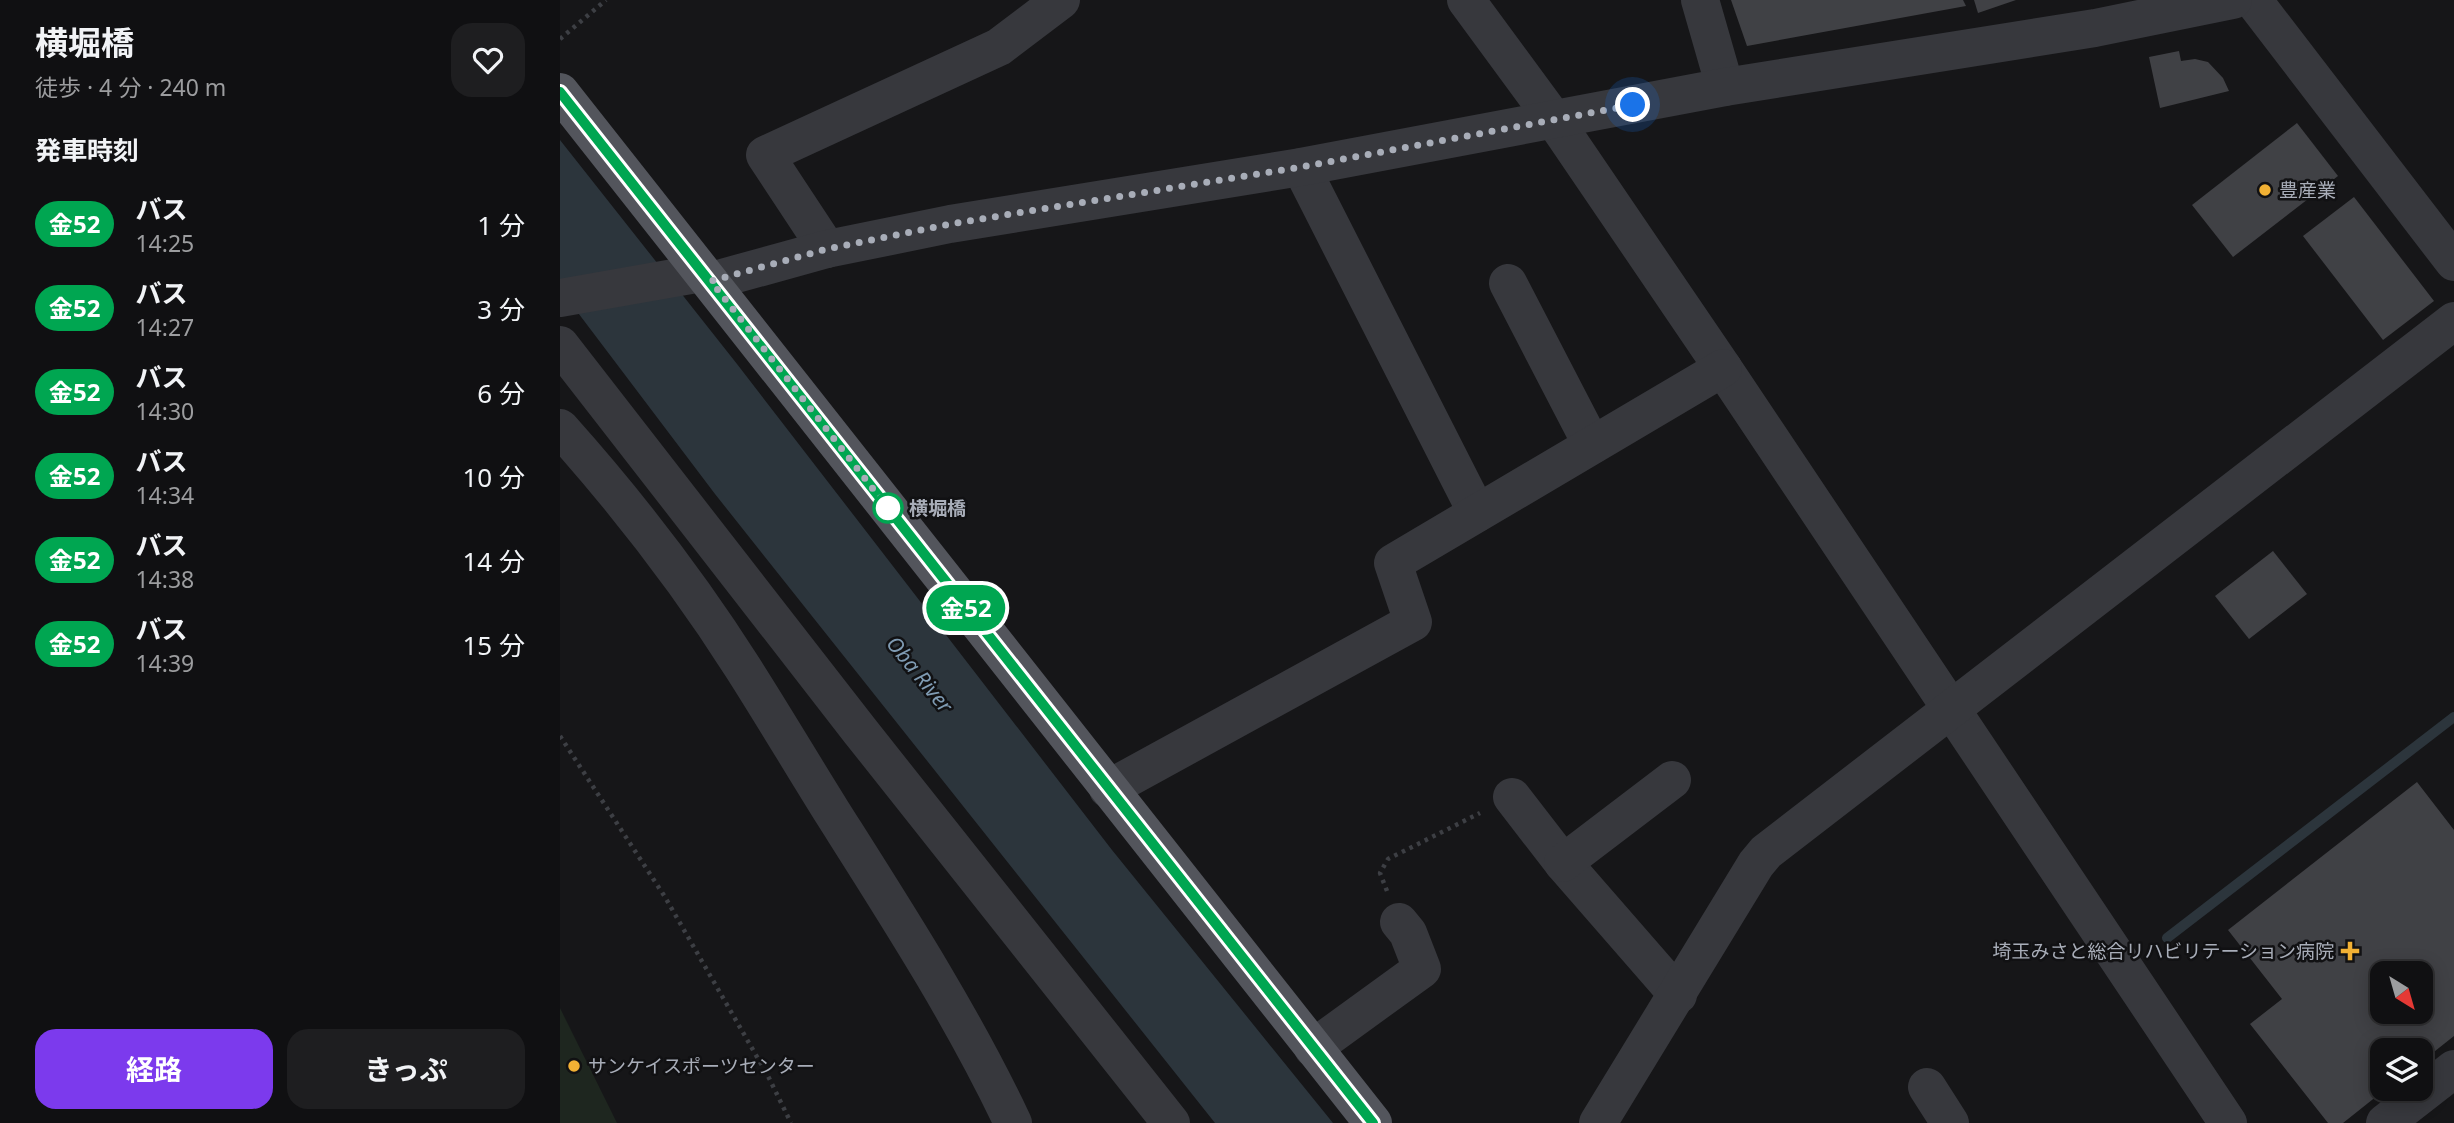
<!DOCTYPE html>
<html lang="ja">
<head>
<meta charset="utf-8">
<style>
  :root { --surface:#101012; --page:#1e1e20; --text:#f1f3f6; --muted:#9c9d9f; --line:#303032; --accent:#7c3aed }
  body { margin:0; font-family:"Noto Sans","Noto Sans JP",sans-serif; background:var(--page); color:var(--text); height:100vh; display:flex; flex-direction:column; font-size:26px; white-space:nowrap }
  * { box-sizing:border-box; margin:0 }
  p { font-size:23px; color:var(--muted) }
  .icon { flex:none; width:38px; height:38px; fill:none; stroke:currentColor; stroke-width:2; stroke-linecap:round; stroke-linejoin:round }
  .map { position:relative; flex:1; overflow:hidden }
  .sheet { display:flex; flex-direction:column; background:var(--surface); width:560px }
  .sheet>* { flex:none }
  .badge { padding:0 14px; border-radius:23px; font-size:24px; line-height:46px }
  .needle { width:46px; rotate:143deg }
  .controls { position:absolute; left:1810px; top:961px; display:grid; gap:14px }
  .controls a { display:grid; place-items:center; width:63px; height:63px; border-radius:14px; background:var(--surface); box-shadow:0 4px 18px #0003,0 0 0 2px var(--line); font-size:35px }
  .you { position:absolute; width:35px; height:35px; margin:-18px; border:5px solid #fff; border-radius:50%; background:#1a73e8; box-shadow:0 0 0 10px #1a73e833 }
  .map>.badge { position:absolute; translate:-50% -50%; box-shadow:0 0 0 4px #fff }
  h2 { padding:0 35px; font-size:26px; line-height:63px }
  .round { display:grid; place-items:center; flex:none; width:74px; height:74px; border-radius:21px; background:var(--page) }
  .headline { display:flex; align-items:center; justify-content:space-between; height:119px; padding:0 35px }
  h1 { font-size:33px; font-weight:700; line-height:52px }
  .primary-button { display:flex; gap:14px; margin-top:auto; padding:14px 35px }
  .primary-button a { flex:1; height:80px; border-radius:21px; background:var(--accent); color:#fff; font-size:28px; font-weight:700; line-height:80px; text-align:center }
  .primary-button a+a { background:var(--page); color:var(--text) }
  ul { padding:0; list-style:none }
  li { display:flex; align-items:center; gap:21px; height:84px; padding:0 35px }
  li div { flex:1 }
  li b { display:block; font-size:26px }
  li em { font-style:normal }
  li .badge { min-width:77px; font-weight:700; text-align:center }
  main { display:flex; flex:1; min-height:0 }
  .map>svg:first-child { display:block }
</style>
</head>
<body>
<main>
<section class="sheet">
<div class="headline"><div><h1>横堀橋</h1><p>徒歩 · 4 分 · 240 m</p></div><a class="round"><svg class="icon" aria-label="heart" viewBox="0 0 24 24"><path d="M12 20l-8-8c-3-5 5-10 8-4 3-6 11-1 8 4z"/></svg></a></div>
<h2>発車時刻</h2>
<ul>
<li><span class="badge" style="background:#00a651;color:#fff">金52</span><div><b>バス</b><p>14:25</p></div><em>1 分</em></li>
<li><span class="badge" style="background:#00a651;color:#fff">金52</span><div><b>バス</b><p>14:27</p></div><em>3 分</em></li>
<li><span class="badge" style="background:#00a651;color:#fff">金52</span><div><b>バス</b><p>14:30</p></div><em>6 分</em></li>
<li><span class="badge" style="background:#00a651;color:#fff">金52</span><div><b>バス</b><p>14:34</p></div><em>10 分</em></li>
<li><span class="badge" style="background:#00a651;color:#fff">金52</span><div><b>バス</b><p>14:38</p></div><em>14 分</em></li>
<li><span class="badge" style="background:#00a651;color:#fff">金52</span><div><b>バス</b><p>14:39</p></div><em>15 分</em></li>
</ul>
<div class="primary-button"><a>経路</a><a>きっぷ</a></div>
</section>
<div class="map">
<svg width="1894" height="1123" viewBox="0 0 1894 1123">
  <rect width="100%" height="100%" fill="#161618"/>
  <polygon fill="#1e261f" points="0,1008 57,1123 0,1123"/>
  <polygon fill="#2c353c" points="0,140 177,364 552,850 773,1123 655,1123 155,494 0,289"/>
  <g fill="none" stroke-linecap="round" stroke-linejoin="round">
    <polyline stroke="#2c353c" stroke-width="10" points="1607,938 1894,717"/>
  </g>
  <g fill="#404145" fill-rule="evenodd">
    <polygon points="1171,0 1403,0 1406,6 1187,46"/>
    <polygon points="1414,0 1456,0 1418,13"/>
    <polygon points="1619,51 1621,61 1635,59 1648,62 1663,78 1669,91 1600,108 1589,57"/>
    <polygon points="1737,123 1778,176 1673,257 1632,205"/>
    <polygon points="1794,197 1874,301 1823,340 1743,236"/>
    <polygon points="1713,551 1747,594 1689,639 1655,596"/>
    <path d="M1857 782 1894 830V1036L1860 1063V1050H1822V1088H1827L1783 1123H1768L1690 1024 1722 999 1668 930ZM1822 973H1860V1012H1822Z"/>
  </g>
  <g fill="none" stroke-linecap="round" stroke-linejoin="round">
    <g stroke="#3d3f44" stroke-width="4.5" stroke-dasharray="3.5 5" stroke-linecap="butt">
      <polyline points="0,39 46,0"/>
      <polyline points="0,736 105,897 208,1076 231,1123"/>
      <polyline points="827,891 820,873 828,859 920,813"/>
    </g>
    <g stroke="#37383d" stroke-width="38">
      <polyline points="906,0 995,121 1163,368 1668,1123"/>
      <polyline points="1140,0 1165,87"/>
      <polyline points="1693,0 1894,262"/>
      <polyline points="741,167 917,513"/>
      <polyline points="267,249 205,155 439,47 501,0"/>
      <polyline points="948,283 1032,445"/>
      <polyline points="0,298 142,273 151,281 267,249 390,224 741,167 1165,87 1535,28 1673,0"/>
      <polyline points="0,345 300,731 611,1123"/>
      <path d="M0 428C67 503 129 583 183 668 213 715 242 764 272 812 336 913 402 1015 453 1123"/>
      <polyline points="548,789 853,622 833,563 1163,368"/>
      <polyline points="952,797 1003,863 1118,995"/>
      <polyline points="1003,863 1112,780"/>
      <polyline points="753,1048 862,969 848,933 839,922"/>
      <polyline points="1367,1087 1390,1123"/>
      <polyline points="1038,1123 1196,864 1206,852 1894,321"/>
      <polyline points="1825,1123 1894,1069"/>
    </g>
    <polyline stroke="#53555c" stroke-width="38" points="0,92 813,1123"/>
  </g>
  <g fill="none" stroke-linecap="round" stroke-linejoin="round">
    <g stroke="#fff" stroke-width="16">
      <polyline id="line" points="0,92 813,1123"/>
    </g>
    <use href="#line" stroke="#00a651" stroke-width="10"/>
    <polyline stroke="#a8adb8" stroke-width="7" stroke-dasharray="0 12.6" points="328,508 151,281 267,249 390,224 741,167 1073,105"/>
  </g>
  <g fill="#f2b134" stroke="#111113" stroke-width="2.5">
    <circle cx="1705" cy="190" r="7"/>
    <path d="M1786.5 940.5h7v7h7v7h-7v7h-7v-7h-7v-7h7z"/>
    <circle cx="14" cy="1066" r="7"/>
  </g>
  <circle fill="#fff" stroke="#00a651" stroke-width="3.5" cx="328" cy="508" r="14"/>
  <g text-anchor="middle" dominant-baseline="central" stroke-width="5" stroke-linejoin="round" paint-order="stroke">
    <g font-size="19" fill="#a8adb8" stroke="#111113" text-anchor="start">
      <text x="1719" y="190">豊産業</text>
      <text x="1774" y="951" text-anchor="end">埼玉みさと総合リハビリテーション病院</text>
      <text x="28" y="1066">サンケイスポーツセンター</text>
    </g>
    <g font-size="19" font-weight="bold" fill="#a8adb8" stroke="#111113" text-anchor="start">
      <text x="349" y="508">横堀橋</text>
    </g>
    <g font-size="21" font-style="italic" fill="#7f9bb3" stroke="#111113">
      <text transform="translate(360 674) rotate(51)">Oba River</text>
    </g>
  </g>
</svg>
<div class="controls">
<a><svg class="needle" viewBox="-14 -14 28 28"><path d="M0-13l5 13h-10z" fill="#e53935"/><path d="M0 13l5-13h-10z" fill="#9c9d9f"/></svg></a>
<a><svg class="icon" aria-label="layers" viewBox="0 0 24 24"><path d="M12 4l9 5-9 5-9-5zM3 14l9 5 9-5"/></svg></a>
</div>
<div class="you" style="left:1073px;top:105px"></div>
<b class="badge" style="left:406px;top:608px;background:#00a651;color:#fff">金52</b>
</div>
</main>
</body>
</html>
